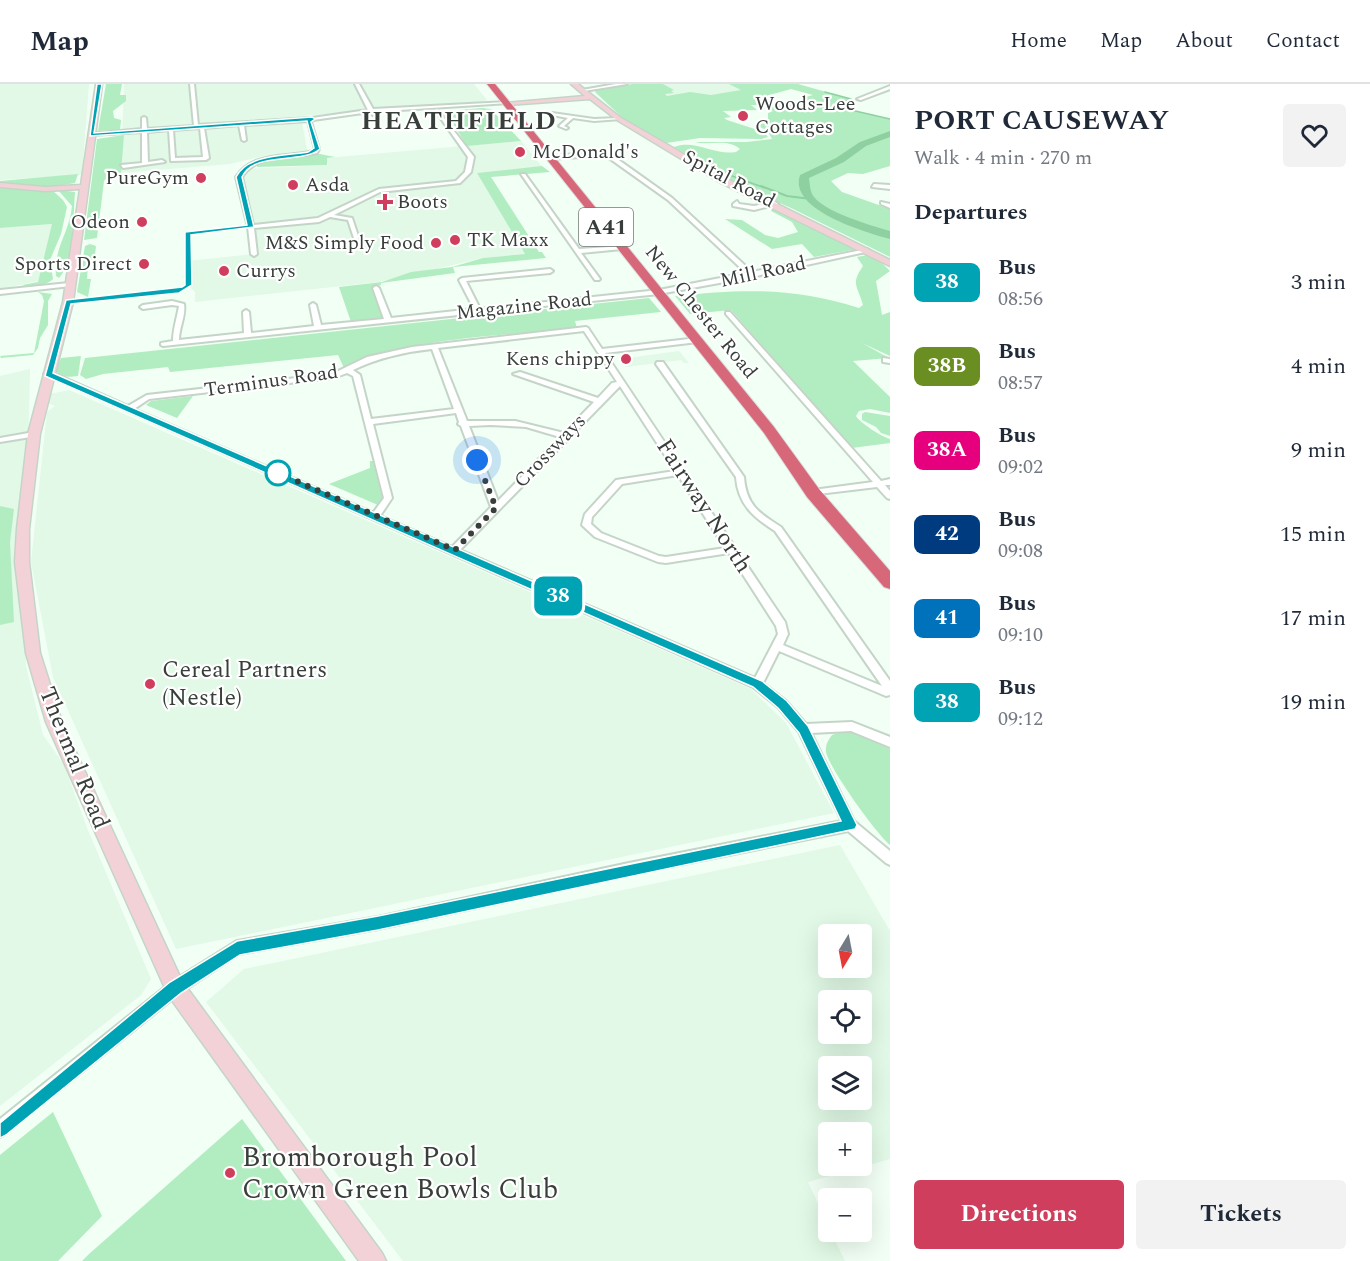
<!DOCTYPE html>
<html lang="en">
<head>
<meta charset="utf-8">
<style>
  :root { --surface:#fff; --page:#f2f2f3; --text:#1f2937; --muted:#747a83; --line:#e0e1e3; --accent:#cf3f5d }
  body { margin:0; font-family:Spectral,serif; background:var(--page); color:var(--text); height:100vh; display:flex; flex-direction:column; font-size:22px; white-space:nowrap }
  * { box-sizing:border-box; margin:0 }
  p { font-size:20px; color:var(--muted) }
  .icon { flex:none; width:33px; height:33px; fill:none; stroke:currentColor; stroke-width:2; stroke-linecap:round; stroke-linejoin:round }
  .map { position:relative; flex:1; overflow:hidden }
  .sheet { display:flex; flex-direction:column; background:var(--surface); width:480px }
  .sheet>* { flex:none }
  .badge { padding:0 12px; border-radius:9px; font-size:21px; line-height:39px }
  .needle { width:39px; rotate:190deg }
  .fabs { position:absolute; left:818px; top:840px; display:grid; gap:12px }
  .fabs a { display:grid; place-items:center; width:54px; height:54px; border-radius:6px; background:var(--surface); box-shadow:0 6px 24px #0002; font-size:30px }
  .you { position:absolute; width:30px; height:30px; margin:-15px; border:4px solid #fff; border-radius:50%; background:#1a73e8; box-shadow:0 0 0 9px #1a73e833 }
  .map>.badge { position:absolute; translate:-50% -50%; box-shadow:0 0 0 3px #fff }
  h2 { padding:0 24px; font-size:22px; line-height:54px }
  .round { display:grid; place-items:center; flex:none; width:63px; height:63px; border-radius:6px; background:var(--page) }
  .summary { display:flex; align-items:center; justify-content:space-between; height:102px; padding:0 24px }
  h1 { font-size:28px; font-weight:700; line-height:45px }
  .cta { display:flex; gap:12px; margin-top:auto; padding:12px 24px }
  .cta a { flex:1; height:69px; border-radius:6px; background:var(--accent); color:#fff; font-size:24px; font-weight:700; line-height:69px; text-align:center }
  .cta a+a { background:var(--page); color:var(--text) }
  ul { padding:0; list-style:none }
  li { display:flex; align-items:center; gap:18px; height:84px; padding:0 24px }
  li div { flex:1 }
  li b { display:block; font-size:22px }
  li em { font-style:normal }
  li .badge { min-width:66px; font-weight:700; text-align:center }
  header { display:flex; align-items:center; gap:36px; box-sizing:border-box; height:84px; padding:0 30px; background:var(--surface); border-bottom:2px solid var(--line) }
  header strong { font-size:28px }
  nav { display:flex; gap:33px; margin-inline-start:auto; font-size:21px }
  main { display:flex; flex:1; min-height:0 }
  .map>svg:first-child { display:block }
</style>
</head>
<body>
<header>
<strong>Map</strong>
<nav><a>Home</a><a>Map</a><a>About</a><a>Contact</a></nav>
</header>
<main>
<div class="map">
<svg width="890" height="1177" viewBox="0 0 890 1177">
  <rect width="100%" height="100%" fill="#f1fff4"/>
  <g fill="#e1f9e6" fill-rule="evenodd">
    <polygon points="0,0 89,0 82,91 0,96"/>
    <polygon points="124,0 474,0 487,16 482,18 301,32 307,66 263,72 230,80 121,89"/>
    <polygon points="644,0 798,0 803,3 675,18"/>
    <polygon points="521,57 543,84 477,89 525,170 483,174 379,198 195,218 195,208 188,201 188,177 254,170 240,89 242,85 328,81 326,74"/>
    <polygon points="53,140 38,197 0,205 0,144"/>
    <polygon points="679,267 689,279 684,279 681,276 626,283 621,275"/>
    <polygon points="30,285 24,528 26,582 43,651 64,681 87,744 151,895 141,911 0,1022 0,292"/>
    <polygon points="69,306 751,605 786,639 834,729 176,865 53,593 31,478 47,328 55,322 48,319 50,310"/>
    <path d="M840 761 890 847V1075L808 1098 828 1141V1148H831L845 1177H403L206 918 244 885ZM828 850H861V884H828ZM828 916H861V950H828ZM828 982H861V1016H828ZM828 1048H861V1082H828Z"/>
  </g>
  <g fill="#b2edc1" fill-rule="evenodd">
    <polygon points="106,0 122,0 120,11 126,11 126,17 113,27 114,34 121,36 120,46 98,47"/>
    <path d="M633 0H663L674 6 671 7 674 9 665 10 667 12 690 8 711 11 741 6 729 0H798L851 15 838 23 890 35V82L863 90 848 89 831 97 842 108 890 125V173L791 124 747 105 674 63C696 55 714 72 736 68L740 65C727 54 709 62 695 58H746L772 55 767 46 757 42 768 37V29L773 27 760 21H751L757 26 723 27 731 33 724 34 727 36 764 48 768 53 761 55 700 54 666 59 628 39 595 8 598 5ZM791 5 813 11 802 14 813 19 812 22 769 20 770 14 766 12Z"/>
    <polygon points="482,24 491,25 521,57 467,62 445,27"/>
    <polygon points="124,51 121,89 108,92 104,97 97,154 84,156 97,55"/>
    <polygon points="320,70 335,73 327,74 327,81 257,83 257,81 262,78"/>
    <polygon points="542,82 550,88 491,93 539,168 542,168 546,174 453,183 455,189 381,199 381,201 373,203 383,235 351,238 339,203 382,198 411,188 452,183 483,174 525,170 477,89"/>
    <path d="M78 90 75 99C50 104 25 102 0 100V97Z"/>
    <path d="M0 104 53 107 63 116 67 123 61 150 50 176 53 195C46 202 30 204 22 201L38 198 52 140 0 144Z"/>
    <path d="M58 106 75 108C73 131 75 176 59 194L56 192C54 161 69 151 72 122Z"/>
    <polygon points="772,124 857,165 814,173 802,160 772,165 725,135 742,136 765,151 778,154 798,148 792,138 771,127"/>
    <polygon points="90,160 96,162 94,180 88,181 87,195 91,195 88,213 77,208 85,162"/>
    <path d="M868 171 883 180 890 187 876 197 882 231 890 228V272L862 259 889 274 853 277 890 313V329L870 325 859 327 856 332C860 339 882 353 890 355V359L852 364 731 226 690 230 675 212C744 205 792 203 859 224L863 221C858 202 850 201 863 182L857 173Z"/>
    <polygon points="38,208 52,210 48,217 48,241 40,254 38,264 33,271 1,274 0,272 34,269 44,217 42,211"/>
    <path d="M649 214 661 228 575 237 577 244C506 252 408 253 344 284L338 271 170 288 168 283 103 290 86 295 80 291 85 274Z"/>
    <path d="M81 272 78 292C70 293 62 294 56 287L61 274Z"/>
    <polygon points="193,312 177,334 146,321 151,317"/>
    <polygon points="865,328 890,332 890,352 881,349 876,343 862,336 862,330"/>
    <polygon points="370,377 373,377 383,417 378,421 329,400 370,384"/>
    <polygon points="0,422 14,425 10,458 14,538 0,541"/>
    <path d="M840 648H852L890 665V761C877 751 829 684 826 668 825 662 828 656 832 651Z"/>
    <polygon points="53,1028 102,1132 58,1177 0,1177 0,1071"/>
    <polygon points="242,1035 346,1177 82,1177 89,1170"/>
  </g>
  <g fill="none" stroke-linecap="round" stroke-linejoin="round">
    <g stroke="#8fd0a1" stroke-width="1.5">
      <polyline points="825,8 851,15 837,21 838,23 890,35"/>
      <polyline points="732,92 765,104"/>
    </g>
    <polyline stroke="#8fd0a1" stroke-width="2" points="761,102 787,112 811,115"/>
    <path fill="#8fd0a1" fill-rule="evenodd" d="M890 47V53L866 62 844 78 809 94C810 101 810 108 814 113 827 129 870 141 890 147V155C865 148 788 126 800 91L836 74 860 58Z"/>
    <g stroke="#c4d5c8" stroke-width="4">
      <g id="street">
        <path d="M190 0H194L198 41 312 34 368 26 355 0H359L373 25 507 18 509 19 384 27 374 28 375 30 373 31 370 28 313 36 311 38 319 65 317 69C293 75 256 69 242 93L253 141 318 134 379 105 456 97 465 88 468 73 435 26 437 25 474 73 471 88 460 99 380 108 334 131 352 134 359 155 354 154 348 136 330 133 319 138 254 144 257 170 254 172 251 170 248 143 236 93C253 67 287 74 313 67L315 65 308 37 244 41 246 56 244 57 242 56 239 41 204 44 209 74 206 76 171 77 169 46 147 48 148 78 162 76 165 78 123 84 121 81 142 79V48L91 51 89 50 142 45V34L144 33 146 34 147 45 194 42ZM200 44 203 73 175 74 173 46Z"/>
        <polygon points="616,0 627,0 584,7 582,6"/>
        <polygon points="890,2 890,5 861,16 857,15"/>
        <polygon points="552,29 594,35 619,34 621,35 594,37 573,34 564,42 568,44 566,45 559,42 568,34 552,31"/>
        <path d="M596 68 613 72 672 114 752 188 867 165 870 167 752 193 659 210 163 262 161 261V259L173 257C173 245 177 234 179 222L172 221 143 225 140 223 143 221 172 217 184 220C186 232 179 243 179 256L244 249 243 228 246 226 249 228 251 249 314 242 310 221 313 219 316 221 321 241 384 235 373 204 376 202 379 204 391 234 474 225 459 196 462 194 550 185 553 187 550 189 466 197 480 225 659 206 746 189 668 116 609 74 596 72 549 75 546 73Z"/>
        <polygon points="521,90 525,90 579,165 624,162 625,163 622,165 581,169 600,195 599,196 595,196"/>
        <polygon points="874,100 890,101 890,105 872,103"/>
        <polygon points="737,117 739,120 754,122 775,118 778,120 754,126 733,122 733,120"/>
        <polygon points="881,118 890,120 890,124 881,120"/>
        <polygon points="69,199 71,200 71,202 0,210 0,206"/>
        <polygon points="726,228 730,228 881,397 890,395 890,401 885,401 890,407 890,415 887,414 877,403 810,411 810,407 813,406 873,398 726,230"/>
        <path d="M586 243 588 244 602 265 698 254 701 256 698 258 605 269 683 386 686 388 685 389 785 538 788 550 783 561 882 602 775 447C753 433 738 420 736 393L656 280 657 278H663L744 393C746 421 759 429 781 443L890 597V611L886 612 779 567 763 599 786 617 806 640 852 638 890 653V663L851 647 811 649 854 737 890 767V781L886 779 848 747 629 791 378 845 239 870 180 909 5 1050 0 1053V1035L170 899 237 857 378 833 629 779 842 737 799 648 778 623 753 603 44 290 51 288 128 322 147 311 332 290 367 273 412 263ZM584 247 617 298 612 299 598 314 520 288 513 290 594 318 564 349 515 337H467L438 264ZM432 265 454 325 371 335 360 291 353 286C378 274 404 268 432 265ZM347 289 353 292 384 414 373 429 134 325 149 315 334 294ZM620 302 675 387 616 396 585 430 582 441 595 453 658 478 666 479 729 469 776 542 778 550 755 594 460 466ZM456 329 459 338 458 340 461 342 491 423 452 463 380 432 392 414 373 340ZM491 341 526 343 560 353 498 417 469 342ZM678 391 725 464 666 473 659 472 601 449 591 440 592 433 622 400Z"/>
        <polygon points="883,274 890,275 890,279 883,278"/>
        <polygon points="34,348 38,350 37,352 0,358 0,354"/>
      </g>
    </g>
    <g stroke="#c4d5c8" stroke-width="3">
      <g id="secondary">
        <polygon points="96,0 102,0 73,218 40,350 29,445 29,478 40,569 62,638 182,897 382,1169 386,1177 359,1177 168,911 46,638 26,569 15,478 17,445 28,350 63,218 80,105 45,107 0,103 0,99 45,103 81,101"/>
        <polygon points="571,0 578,0 621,34 727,95 890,176 890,182 721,99 617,36 590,15 507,21 504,19 585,12"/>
      </g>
    </g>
    <g stroke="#dbdcdc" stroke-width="2">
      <polygon id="highway" points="487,0 495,0 774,343 819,405 890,487 890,505 884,503 807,413 764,349"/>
    </g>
    <use href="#street" fill="#fff" fill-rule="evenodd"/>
    <use href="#secondary" fill="#f3d2d7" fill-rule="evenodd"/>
    <use href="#highway" fill="#d76879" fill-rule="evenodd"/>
  </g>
  <path fill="#00a3b4" stroke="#fff" stroke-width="1.5" d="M97 0H102L94 49 312 33 315 35 311 38 320 65C300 81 254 67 242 93L254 143 191 151 192 201 179 209 71 220 53 289 762 597 787 617 808 642 857 741 855 745 378 846 240 871 181 909 6 1051 0 1054V1039L170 898 237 857 378 832 841 737 799 649 778 624 753 603 45 292 66 216 182 203 185 201V148L247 141 236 93C247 70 286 72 308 68L314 64 307 37 90 52Z"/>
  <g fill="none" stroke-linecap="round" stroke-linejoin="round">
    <polyline stroke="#383f3a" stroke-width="6" stroke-dasharray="0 10.8" points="278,389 455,466 496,424 477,376"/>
  </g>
  <g fill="#cf3f5d" stroke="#fff" stroke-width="2">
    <circle cx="743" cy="32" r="6"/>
    <circle cx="520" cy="68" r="6"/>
    <circle cx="201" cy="94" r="6"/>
    <circle cx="293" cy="101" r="6"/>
    <path d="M382 109h6v6h6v6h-6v6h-6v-6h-6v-6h6z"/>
    <circle cx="142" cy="138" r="6"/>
    <circle cx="455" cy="156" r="6"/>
    <circle cx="436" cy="159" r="6"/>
    <circle cx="144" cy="180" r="6"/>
    <circle cx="224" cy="187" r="6"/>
    <circle cx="626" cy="275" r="6"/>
    <circle cx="150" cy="600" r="6"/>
    <circle cx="230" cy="1089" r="6"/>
  </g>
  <circle fill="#fff" stroke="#00a3b4" stroke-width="3" cx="278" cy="389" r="12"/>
  <g text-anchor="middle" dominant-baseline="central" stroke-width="4.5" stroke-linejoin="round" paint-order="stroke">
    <g font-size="20" fill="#383f3a" stroke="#fff" text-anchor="start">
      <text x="755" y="20">Woods-Lee<tspan x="755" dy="23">Cottages</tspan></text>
      <text x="532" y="68">McDonald's</text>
      <text x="189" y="94" text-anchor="end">PureGym</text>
      <text x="305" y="101">Asda</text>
      <text x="397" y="118">Boots</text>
      <text x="130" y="138" text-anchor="end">Odeon</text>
      <text x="467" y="156">TK Maxx</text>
      <text x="424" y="159" text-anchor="end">M&amp;S Simply Food</text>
      <text x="132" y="180" text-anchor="end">Sports Direct</text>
      <text x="236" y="187">Currys</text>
      <text x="614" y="275" text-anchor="end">Kens chippy</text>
    </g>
    <g font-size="20" fill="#383f3a" stroke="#fff">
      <text transform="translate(729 95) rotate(28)">Spital Road</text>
      <text transform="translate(763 188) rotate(-12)">Mill Road</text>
      <text transform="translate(524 222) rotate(-6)">Magazine Road</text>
      <text transform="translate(701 228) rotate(51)">New Chester Road</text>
      <text transform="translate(271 297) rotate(-8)">Terminus Road</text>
      <text transform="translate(550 367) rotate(-46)">Crossways</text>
    </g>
    <rect fill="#fff" stroke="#747975" stroke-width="1.5" x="579" y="124" width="54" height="38" rx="4.5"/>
    <g font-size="22" font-weight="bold" fill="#383f3a">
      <text x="606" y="143">A41</text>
    </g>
    <g font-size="24" fill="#383f3a" stroke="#fff">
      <text transform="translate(704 422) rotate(57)">Fairway North</text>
      <text transform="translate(74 674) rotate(68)">Thermal Road</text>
    </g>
    <g font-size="24" fill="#383f3a" stroke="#fff" text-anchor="start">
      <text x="162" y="586">Cereal Partners<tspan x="162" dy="28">(Nestle)</tspan></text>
    </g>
    <g font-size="26" font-weight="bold" letter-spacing="1.5" fill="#383f3a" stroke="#fff">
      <text x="459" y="37">HEATHFIELD</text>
    </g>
    <g font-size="28" fill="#383f3a" stroke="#fff" text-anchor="start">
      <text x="242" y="1073">Bromborough Pool<tspan x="242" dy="32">Crown Green Bowls Club</tspan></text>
    </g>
  </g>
</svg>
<div class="fabs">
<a><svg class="needle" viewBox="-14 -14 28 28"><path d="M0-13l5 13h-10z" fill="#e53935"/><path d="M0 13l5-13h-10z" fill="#747a83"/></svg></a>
<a><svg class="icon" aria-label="locate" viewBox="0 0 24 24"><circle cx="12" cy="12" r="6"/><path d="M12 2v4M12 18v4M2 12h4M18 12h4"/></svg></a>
<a><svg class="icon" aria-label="layers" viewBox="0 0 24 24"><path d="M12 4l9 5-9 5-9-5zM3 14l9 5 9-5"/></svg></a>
<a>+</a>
<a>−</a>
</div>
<div class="you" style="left:477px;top:376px"></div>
<b class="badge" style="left:558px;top:512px;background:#00a3b4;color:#fff">38</b>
</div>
<section class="sheet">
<div class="summary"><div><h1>PORT CAUSEWAY</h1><p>Walk · 4 min · 270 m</p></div><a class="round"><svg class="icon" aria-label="heart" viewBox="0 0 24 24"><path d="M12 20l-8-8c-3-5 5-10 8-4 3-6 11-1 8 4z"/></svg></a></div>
<h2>Departures</h2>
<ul>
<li><span class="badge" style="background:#00a3b4;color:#fff">38</span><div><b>Bus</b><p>08:56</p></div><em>3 min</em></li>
<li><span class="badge" style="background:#6b8e23;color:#fff">38B</span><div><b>Bus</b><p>08:57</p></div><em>4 min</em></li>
<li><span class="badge" style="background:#e6007e;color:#fff">38A</span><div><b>Bus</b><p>09:02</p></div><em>9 min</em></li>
<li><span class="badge" style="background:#003b80;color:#fff">42</span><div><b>Bus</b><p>09:08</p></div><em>15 min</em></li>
<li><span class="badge" style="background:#0072bc;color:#fff">41</span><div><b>Bus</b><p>09:10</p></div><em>17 min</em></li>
<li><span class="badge" style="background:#00a3b4;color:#fff">38</span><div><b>Bus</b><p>09:12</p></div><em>19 min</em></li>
</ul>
<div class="cta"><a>Directions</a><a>Tickets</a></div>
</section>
</main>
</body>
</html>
